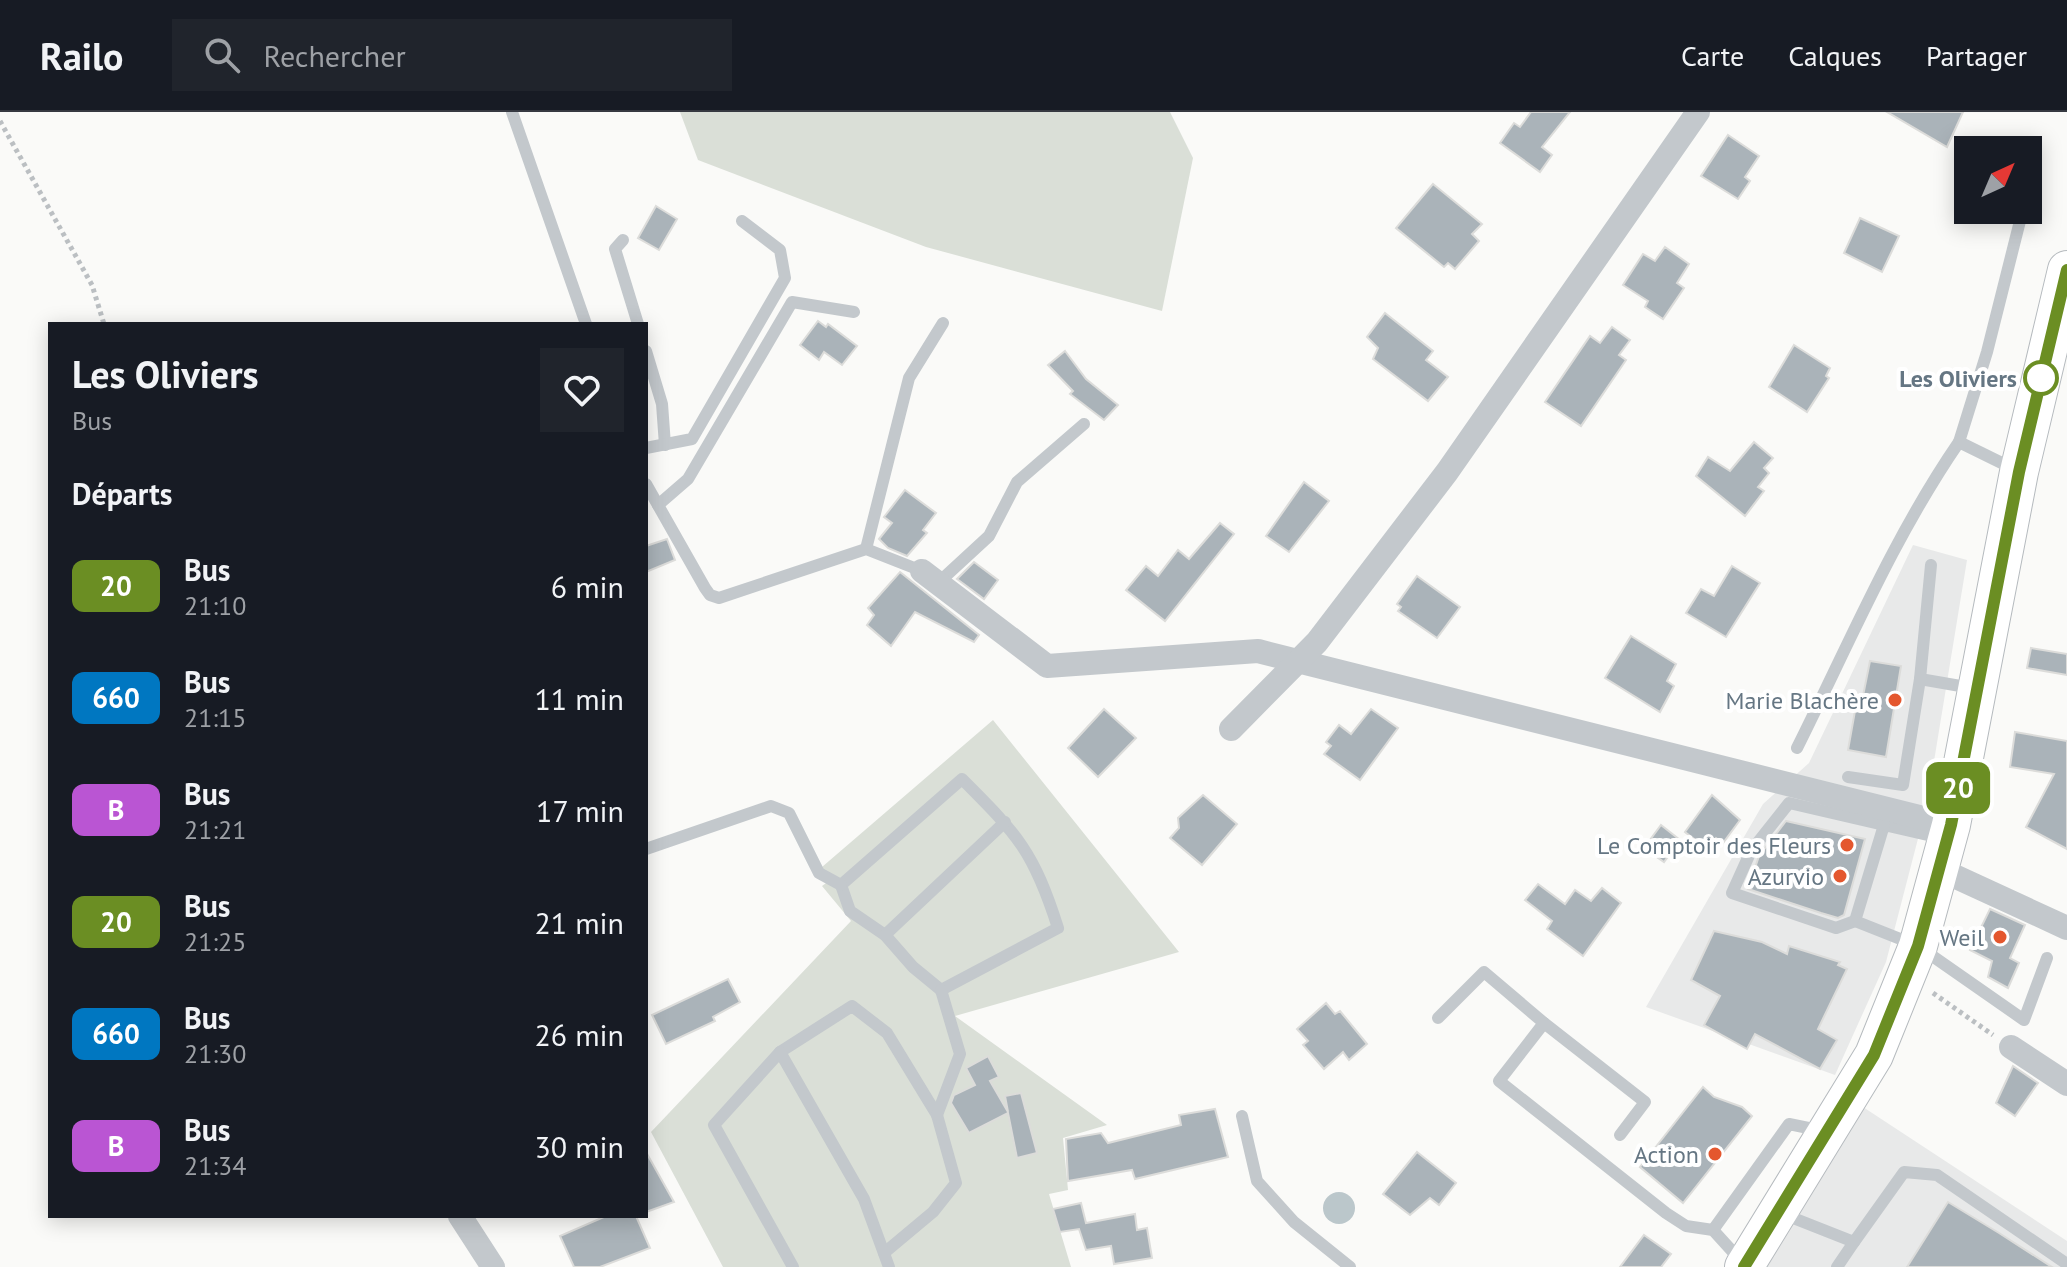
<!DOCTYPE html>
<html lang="fr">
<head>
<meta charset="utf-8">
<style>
  :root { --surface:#171b24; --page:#20242c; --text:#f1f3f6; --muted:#9ea1a6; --line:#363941 }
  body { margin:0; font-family:"PT Sans",sans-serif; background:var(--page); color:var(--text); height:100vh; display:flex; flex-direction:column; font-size:30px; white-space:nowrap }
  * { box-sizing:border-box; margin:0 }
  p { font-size:26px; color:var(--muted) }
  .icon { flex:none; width:44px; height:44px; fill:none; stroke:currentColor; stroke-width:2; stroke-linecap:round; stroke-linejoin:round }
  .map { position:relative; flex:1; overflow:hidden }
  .details { position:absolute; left:48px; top:210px; width:600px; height:896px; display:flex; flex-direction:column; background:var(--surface); border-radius:0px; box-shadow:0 4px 20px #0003 }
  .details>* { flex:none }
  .badge { padding:0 16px; border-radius:12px; font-size:28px; line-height:52px }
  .needle { width:52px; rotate:44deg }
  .fabs { position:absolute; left:1954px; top:24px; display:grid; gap:16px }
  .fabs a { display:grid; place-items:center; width:88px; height:88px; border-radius:0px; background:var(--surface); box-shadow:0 4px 20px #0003; font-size:40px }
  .map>.badge { position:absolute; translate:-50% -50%; box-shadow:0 0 0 4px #fff }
  h2 { padding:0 24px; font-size:30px; line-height:72px }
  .round { display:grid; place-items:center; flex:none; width:84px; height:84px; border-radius:0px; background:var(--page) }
  .overview { display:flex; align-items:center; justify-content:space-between; height:136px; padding:0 24px }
  h1 { font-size:38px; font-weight:700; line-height:60px }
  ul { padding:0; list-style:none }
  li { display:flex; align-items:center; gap:24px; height:112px; padding:0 24px }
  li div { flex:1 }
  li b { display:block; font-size:30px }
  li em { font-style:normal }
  li .badge { min-width:88px; font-weight:700; text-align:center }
  header { display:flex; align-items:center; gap:48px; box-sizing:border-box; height:112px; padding:0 40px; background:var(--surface); border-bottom:2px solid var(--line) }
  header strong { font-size:38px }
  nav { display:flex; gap:44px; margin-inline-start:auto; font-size:28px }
  .search { width:560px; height:72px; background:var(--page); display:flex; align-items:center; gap:20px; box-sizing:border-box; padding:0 28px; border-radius:0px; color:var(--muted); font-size:30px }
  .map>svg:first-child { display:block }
</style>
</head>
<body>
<header>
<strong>Railo</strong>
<div class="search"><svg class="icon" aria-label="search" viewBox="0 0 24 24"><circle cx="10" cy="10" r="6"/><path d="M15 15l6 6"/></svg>Rechercher</div>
<nav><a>Carte</a><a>Calques</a><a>Partager</a></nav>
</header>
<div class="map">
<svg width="2067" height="1155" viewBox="0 0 2067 1155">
  <rect width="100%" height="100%" fill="#fafaf8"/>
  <g fill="#e8e9e9">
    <polygon points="1913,433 1967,448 1927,692 1886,850 1835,963 1646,895 1763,692 1809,651"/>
    <polygon points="1863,995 2067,1129 2067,1155 1767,1155"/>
  </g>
  <g fill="#dadfd7">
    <polygon points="680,0 1170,0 1193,46 1162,199 926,135 698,48"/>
    <polygon points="993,608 1179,840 955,904 1107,1013 1063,1026 1068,1078 1049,1082 1071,1155 723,1155 651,1020 851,809 822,774 829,769 822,755"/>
  </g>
  <circle fill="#bbc7cb" cx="1339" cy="1096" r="16"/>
  <g fill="#aab3b9" stroke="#dcdcda" stroke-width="2">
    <polygon points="1531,0 1570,0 1542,35 1552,43 1540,60 1500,31 1514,11 1520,15"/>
    <polygon points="1887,0 1963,0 1947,35"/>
    <polygon points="1728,23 1759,44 1745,65 1750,69 1738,87 1701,64"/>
    <polygon points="1433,72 1482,112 1472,122 1479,129 1455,157 1448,151 1444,155 1396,116"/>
    <polygon points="656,94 677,107 659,138 638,126"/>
    <polygon points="1860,106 1899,124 1882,160 1844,141"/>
    <polygon points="1665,135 1689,152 1677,171 1684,176 1663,207 1645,195 1648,189 1623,173 1643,142 1655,149"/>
    <polygon points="1385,201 1433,239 1426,248 1448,265 1428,289 1373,247 1378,236 1367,225"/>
    <polygon points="818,209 826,215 828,212 857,234 842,253 824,240 819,248 800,233"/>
    <polygon points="1612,215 1630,228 1619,243 1626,248 1581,314 1545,290 1590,224 1600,231"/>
    <polygon points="1794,233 1830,256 1826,264 1829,266 1807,300 1769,275"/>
    <polygon points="1065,239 1086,267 1118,293 1104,308 1070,282 1073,279 1048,253"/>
    <polygon points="1754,330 1773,346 1764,356 1769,361 1758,375 1764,379 1745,404 1696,364 1708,345 1730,359"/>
    <polygon points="1304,370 1329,389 1289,440 1266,424"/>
    <polygon points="905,378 936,401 923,418 927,421 907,444 888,436 879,427 892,411 884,405"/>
    <polygon points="1220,411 1234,422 1165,509 1126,478 1146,454 1158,464 1178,438 1189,447"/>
    <polygon points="667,427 675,448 646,460 646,434"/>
    <polygon points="974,450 998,468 984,487 957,467"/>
    <polygon points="1732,454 1760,471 1726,525 1686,501 1701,477 1714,484"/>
    <polygon points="900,460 979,523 974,530 915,500 891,534 867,513 874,503 868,496"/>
    <polygon points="1417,464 1460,495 1437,526 1398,499 1401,495 1397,492"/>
    <polygon points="1631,524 1676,552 1667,569 1674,574 1660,600 1605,566"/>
    <polygon points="2031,536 2067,542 2067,563 2027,556"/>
    <polygon points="1870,549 1901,554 1886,645 1848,638 1858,582 1863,584"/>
    <polygon points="1104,597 1136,626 1098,665 1068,636"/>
    <polygon points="1371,597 1398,616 1360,668 1324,642 1331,634 1326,630 1339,613 1351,622"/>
    <polygon points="2015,620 2067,629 2067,737 2026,715 2054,662 2010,655"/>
    <polygon points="1203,683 1237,712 1202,753 1170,726 1179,716 1178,706"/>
    <polygon points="1712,683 1740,708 1723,731 1716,726 1707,737 1685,720"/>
    <polygon points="1786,709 1865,727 1844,803 1838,806 1821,801 1748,777 1759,744"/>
    <polygon points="1661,713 1680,728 1664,750 1644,736"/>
    <polygon points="1538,772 1565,792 1575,778 1591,789 1602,776 1621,791 1583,844 1547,817 1552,809 1525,788"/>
    <polygon points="1990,797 2025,813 2010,846 2019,851 2008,876 1988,865 1992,849 1970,838"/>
    <polygon points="1714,819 1762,830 1787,842 1789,834 1840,850 1838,853 1847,857 1818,917 1837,928 1820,957 1755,922 1747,937 1704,913 1720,884 1691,868"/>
    <polygon points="728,867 740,890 713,905 715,909 666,932 652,903"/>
    <polygon points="1326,891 1335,902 1340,899 1367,932 1349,948 1343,940 1324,957 1303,933 1308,929 1297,917"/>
    <polygon points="988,944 999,965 990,969 1008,1000 1005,984 1021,981 1037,1041 1017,1046 1008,1001 969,1021 951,991 954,983 975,973 966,956"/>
    <polygon points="2013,954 2038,971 2015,1004 1996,991"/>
    <polygon points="1703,975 1714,985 1742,995 1752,1004 1683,1091 1640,1055"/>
    <polygon points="1215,997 1228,1045 1135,1067 1132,1058 1068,1069 1066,1027 1101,1021 1108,1031 1181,1013 1179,1003"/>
    <polygon points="646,1040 674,1090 646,1100"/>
    <polygon points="1417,1040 1456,1071 1439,1093 1430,1086 1410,1103 1383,1082"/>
    <polygon points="1948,1090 1999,1121 2052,1155 1907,1155"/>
    <polygon points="1081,1091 1086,1111 1135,1102 1137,1118 1147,1116 1152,1146 1114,1152 1111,1134 1086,1138 1079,1117 1060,1120 1053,1097"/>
    <polygon points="606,1104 636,1104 650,1136 600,1155 574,1155 560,1124"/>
    <polygon points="1644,1123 1671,1142 1661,1155 1620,1155"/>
  </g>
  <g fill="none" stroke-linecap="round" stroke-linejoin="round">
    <g stroke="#b5babe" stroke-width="40">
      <polyline id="primary" points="1744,1155 1874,943 1918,834 1951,713 2019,360 2067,158"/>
    </g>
    <g stroke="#bbbfc2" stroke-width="5" stroke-dasharray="4 4" stroke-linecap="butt">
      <polyline points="0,9 92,173 104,212"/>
      <polyline points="1933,881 1993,923"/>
    </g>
    <g stroke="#c3c8cc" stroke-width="12">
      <polyline points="512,0 586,212"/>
      <polyline points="623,128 615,137 638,212"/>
      <polyline points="646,239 662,292 665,333"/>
      <polyline points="1959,330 1987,240 2022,101"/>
      <polyline points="646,336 692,327 785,166 780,138 742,109"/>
      <polyline points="646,372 705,476 710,483 719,486 866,437 922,459"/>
      <polyline points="658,393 688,367 792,190 854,200"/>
      <polyline points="866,437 909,266 943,211"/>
      <polyline points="938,471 989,424 1017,370 1084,312"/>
      <polyline points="1920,567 1972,576"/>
      <path d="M1797 636C1849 532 1893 426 1959 330L2016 358"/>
      <polyline points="1848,665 1903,673 1920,567 1931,453"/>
      <path d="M962 667C1018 723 1034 740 1058 816L941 878 913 855 885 823 850 799 841 773Z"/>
      <polyline points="1945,727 1884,713 1855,809 1918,834 2024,908 2047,846"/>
      <polyline points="646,737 771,694 789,701 819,761 841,773"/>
      <polyline points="1855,809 1836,816 1732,781 1751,739 1789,691 1884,713"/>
      <polyline points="885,823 1005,710"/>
      <polyline points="1438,906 1484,860 1544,911 1499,969 1666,1101 1686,1114 1713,1118 1742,1150"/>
      <polyline points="1544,911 1645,990 1620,1023"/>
      <polyline points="780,940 852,894 887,921 937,1003 956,1071 933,1100 884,1141"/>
      <polyline points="937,1003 960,942 941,878"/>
      <polyline points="1242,1004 1257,1069 1294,1110 1350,1155"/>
      <polyline points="1783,1102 1854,1130 1904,1060 1937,1063 2067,1152"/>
      <polyline points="1713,1118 1789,1012 1823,1019"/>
      <polyline points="793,1155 714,1013 780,940 864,1087 889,1155"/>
      <polyline points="1837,1155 1854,1130"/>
    </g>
    <g stroke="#c3c8cc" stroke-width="24">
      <polyline points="922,459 1047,554 1258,539 1951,713"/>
      <polyline points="1231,617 1317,530 1447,360 1698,0"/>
      <polyline points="1941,758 2067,816"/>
      <polyline points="2011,935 2067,972"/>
      <polyline points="460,1104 493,1155"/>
    </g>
    <use href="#primary" stroke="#fff" stroke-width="38"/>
  </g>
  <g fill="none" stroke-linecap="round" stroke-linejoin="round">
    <g stroke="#fff" stroke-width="18">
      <polyline id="line" points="1744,1155 1874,943 1918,834 1951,713 2019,360 2067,158"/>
    </g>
    <use href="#line" stroke="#6b8e23" stroke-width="12"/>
  </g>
  <circle fill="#fff" stroke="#6b8e23" stroke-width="4" cx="2041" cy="266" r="16"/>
  <g fill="#e4572e" stroke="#fff" stroke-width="3">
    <circle cx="1895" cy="588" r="8"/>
    <circle cx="1847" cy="733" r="8"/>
    <circle cx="1840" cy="764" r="8"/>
    <circle cx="2000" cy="825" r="8"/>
    <circle cx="1715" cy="1042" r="8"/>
  </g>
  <g text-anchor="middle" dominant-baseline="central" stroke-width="8" stroke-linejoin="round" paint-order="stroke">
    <g font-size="24" font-weight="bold" fill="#657683" stroke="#fff" text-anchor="end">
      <text x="2017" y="266">Les Oliviers</text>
    </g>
    <g font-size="24" fill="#657683" stroke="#fff" text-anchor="end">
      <text x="1879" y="588">Marie Blachère</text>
      <text x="1831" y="733">Le Comptoir des Fleurs</text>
      <text x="1824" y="764">Azurvio</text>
      <text x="1984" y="825">Weil</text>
      <text x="1699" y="1042">Action</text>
    </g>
  </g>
</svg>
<div class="fabs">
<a><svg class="needle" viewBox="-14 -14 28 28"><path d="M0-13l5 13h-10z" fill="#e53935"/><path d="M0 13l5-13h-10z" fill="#9ea1a6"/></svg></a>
</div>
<b class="badge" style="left:1958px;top:676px;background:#6b8e23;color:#fff">20</b>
<section class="details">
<div class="overview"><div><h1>Les Oliviers</h1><p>Bus</p></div><a class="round"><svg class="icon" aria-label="heart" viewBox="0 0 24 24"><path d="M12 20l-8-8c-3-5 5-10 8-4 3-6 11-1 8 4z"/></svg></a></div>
<h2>Départs</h2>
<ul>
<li><span class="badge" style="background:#6b8e23;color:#fff">20</span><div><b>Bus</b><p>21:10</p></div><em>6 min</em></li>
<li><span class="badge" style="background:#0077c1;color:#fff">660</span><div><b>Bus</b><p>21:15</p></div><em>11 min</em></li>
<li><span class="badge" style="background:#ba55d3;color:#fff">B</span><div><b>Bus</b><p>21:21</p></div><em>17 min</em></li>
<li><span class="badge" style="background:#6b8e23;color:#fff">20</span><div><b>Bus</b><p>21:25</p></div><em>21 min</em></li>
<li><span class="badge" style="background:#0077c1;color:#fff">660</span><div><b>Bus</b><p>21:30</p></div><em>26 min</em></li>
<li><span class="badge" style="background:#ba55d3;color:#fff">B</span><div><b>Bus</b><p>21:34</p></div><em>30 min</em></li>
</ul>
</section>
</div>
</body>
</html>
